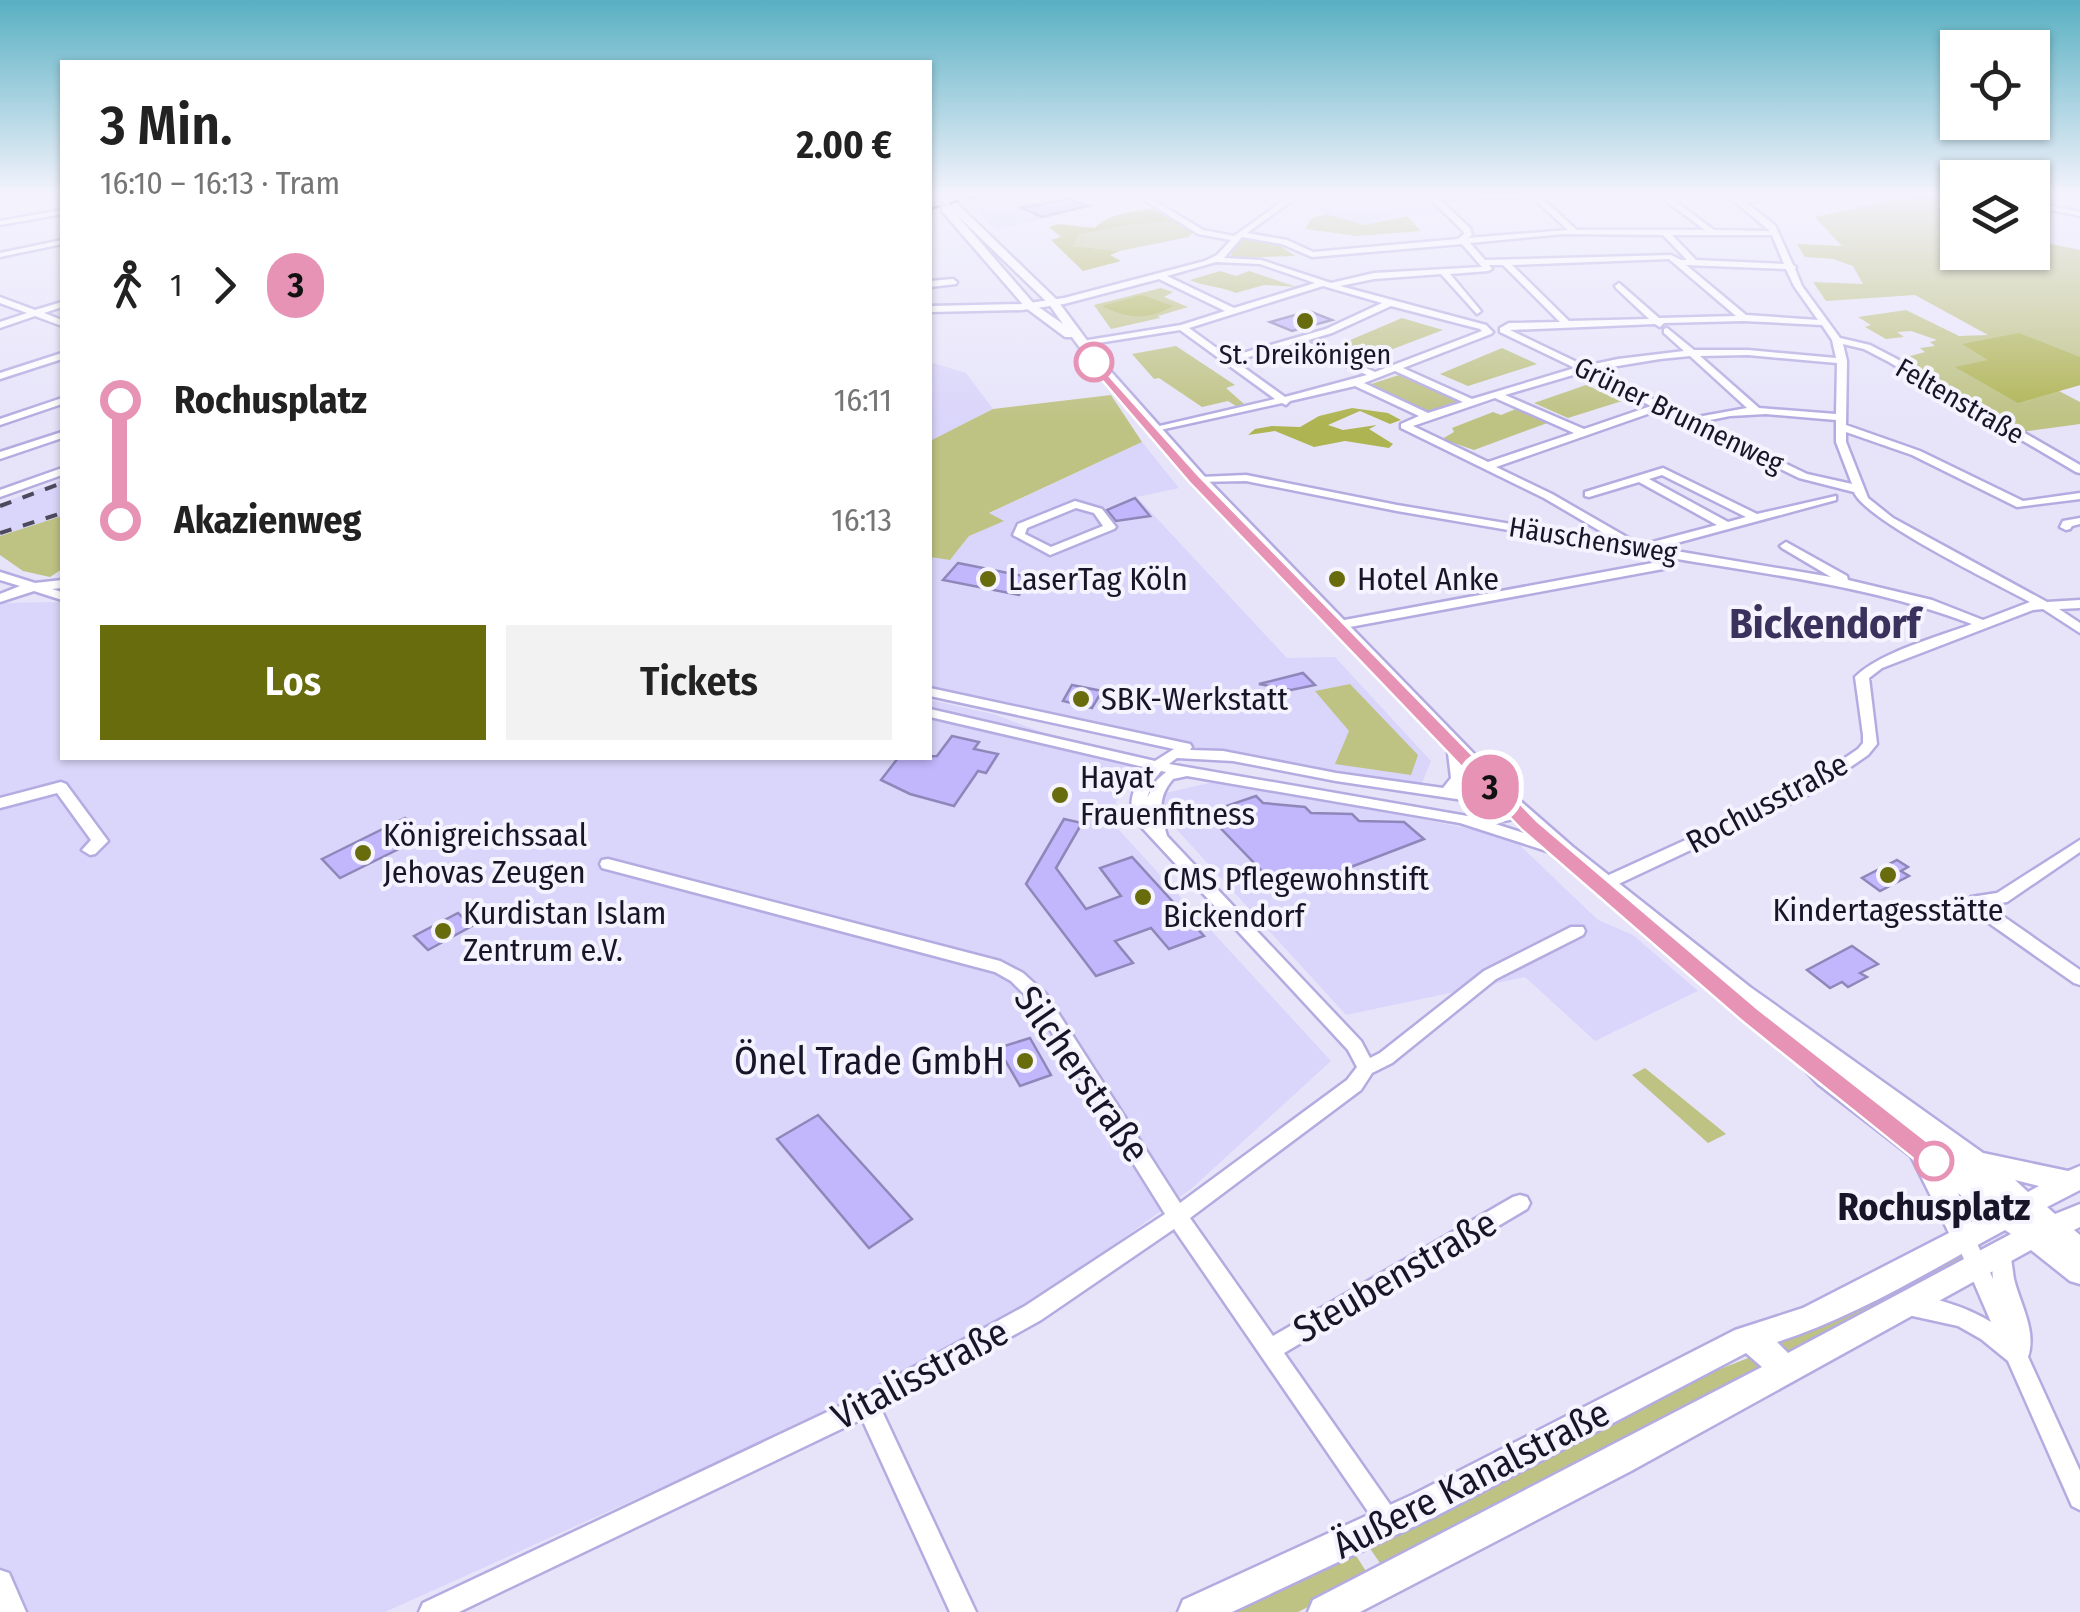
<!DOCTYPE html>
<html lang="de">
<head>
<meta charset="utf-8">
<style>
  :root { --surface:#fff; --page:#f2f2f2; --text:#222; --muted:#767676; --accent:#696c0d }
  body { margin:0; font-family:"Fira Sans Condensed",sans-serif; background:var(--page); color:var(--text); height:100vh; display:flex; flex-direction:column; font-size:38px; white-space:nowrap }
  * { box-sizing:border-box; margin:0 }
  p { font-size:32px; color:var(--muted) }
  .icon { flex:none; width:55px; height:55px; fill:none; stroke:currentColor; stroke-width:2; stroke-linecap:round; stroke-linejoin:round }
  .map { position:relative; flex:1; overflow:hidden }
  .details { position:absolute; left:60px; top:60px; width:872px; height:700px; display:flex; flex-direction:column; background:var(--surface); border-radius:0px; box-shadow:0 2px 8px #0004 }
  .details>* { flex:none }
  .badge { padding:0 20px; border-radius:32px; font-size:35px; line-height:65px }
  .buttons { position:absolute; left:1940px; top:30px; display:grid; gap:20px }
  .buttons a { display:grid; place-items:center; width:110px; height:110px; border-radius:0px; background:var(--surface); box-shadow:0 2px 8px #0004; font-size:50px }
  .map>.badge { position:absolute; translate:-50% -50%; box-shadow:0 0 0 5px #fff }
  .legs { display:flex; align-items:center; gap:15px; height:110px; padding:0 40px; font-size:32px }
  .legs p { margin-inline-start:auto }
  .summary { display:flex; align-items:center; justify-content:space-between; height:170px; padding:0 40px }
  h1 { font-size:55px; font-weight:600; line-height:75px }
  .cta { display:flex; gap:20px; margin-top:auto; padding:20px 40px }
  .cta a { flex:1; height:115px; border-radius:0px; background:var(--accent); color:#fff; font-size:40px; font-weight:600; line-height:115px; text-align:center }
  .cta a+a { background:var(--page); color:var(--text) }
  ul { padding:0 40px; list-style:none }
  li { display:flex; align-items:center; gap:35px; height:120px; font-size:38px }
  li i { display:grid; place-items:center; width:15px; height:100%; margin:0 12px; background:currentColor }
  li i::after { content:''; width:25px; height:25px; margin:-12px; border:8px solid; border-radius:50%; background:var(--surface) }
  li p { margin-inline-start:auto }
  li:first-child i { background:linear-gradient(#0000 50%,currentColor 0) }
  li:last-child i { background:linear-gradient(currentColor 50%,#0000 0) }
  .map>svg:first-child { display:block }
</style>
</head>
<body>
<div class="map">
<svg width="2080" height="1612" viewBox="0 0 2080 1612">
  <rect width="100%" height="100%" fill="#e7e4fa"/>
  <g fill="#dad5fa">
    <polygon points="951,195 986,195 974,200 994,195 1136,195 997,230 965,201 930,212 930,201"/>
    <polygon points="1307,195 1426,195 1442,214 1392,216 1364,225 1292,206"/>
    <polygon points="930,362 966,373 993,409 930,441"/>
    <polygon points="1142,442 1179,488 1137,497 1287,658 1335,657 1431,761 1422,783 1293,768 1238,757 930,686 930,557 950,560 969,536 1002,520 988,514"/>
    <polygon points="62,480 62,516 0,536 0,504"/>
    <polygon points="62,602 62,758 930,758 930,700 993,714 1138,768 1116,802 1114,820 1119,830 1331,1061 1191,1189 1025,1310 878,1390 385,1612 0,1612 0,603"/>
    <polygon points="1218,781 1510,836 1598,920 1633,935 1698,991 1595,1041 1525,977 1346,1015 1159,810 1165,793"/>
  </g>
  <g fill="#bec282">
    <polygon points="1919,195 1957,195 1958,252 2032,252 2033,240 2080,250 2080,385 2059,391 2080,402 2080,424 2021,432 1896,360 1925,352 1920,348 1935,346 1930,342 1937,340 1911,331 1897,332 1904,337 1886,339 1865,327 1871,325 1858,317 1906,310 1959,336 1988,335 1915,295 1826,301 1813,282 1863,284 1853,266 1833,259 1805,257 1797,244 1842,246 1815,217"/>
    <polygon points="1327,214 1364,225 1407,216 1421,231 1357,236 1305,229 1312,218"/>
    <polygon points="1156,220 1173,221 1194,232 1188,237 1120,251 1072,246 1079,235"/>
    <polygon points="1245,239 1279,245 1295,256 1230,258 1234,247"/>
    <path d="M1220 271 1236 276 1249 271 1297 287 1264 285 1236 293C1220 286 1205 287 1190 280Z"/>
    <polygon points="1161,288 1173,292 1164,297 1188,307 1158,316 1160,318 1111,329 1094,305"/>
    <polygon points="1402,318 1443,330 1369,358 1341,344"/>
    <polygon points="1176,346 1235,385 1226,388 1244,404 1236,406 1228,401 1202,407 1159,378 1154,379 1132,354"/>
    <polygon points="1502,348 1537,364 1468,386 1440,374"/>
    <polygon points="1399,375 1458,401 1424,413 1365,386"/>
    <polygon points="1586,385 1622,401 1568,418 1534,403"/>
    <polygon points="1111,395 1142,442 989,513 1004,521 969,536 950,560 930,557 930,441 993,409"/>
    <polygon points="1518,408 1550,422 1474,450 1442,439 1454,432 1452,428 1493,412 1501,415"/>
    <polygon points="62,516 62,569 50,577 23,571 0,555 0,536"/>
    <polygon points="1350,684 1418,755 1411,775 1335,764 1349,731 1315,691"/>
    <polygon points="1645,1068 1726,1134 1708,1143 1632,1075"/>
    <polygon points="1959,1251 1966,1257 1790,1353 1781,1343"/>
    <polygon points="1756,1355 1767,1365 1384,1569 1369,1547 1684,1383"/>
    <polygon points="1355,1554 1369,1576 1298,1612 1235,1612"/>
  </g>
  <g fill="#afb453">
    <path d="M1152 209 1173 221 1134 224 1079 235 1073 246 1120 251 1110 255 1121 261 1083 271 1051 240 1061 237 1049 227 1058 224 1095 228C1108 213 1132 212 1152 209Z"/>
    <path d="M1142 295 1173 306C1146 321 1129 319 1102 306Z"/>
    <polygon points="2019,333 2080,357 2080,385 2018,403 1955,367 1988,360 1962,344"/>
    <polygon points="1352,408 1388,413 1401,420 1390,424 1360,411 1328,425 1343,430 1377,425 1369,429 1393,444 1389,448 1345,441 1314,447 1275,431 1248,435 1255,429 1272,426 1300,427 1319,416"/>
  </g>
  <g fill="#c2b6fc" stroke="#8f87ba" stroke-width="2.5">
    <polygon points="1069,199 1088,206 1042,217 1021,208"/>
    <polygon points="1309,311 1332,320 1292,331 1270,322"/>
    <polygon points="1135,498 1150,516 1116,521 1107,510"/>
    <polygon points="958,563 1033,578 1019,595 943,580"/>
    <polygon points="1303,673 1315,685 1291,690 1259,684"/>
    <polygon points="1072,685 1102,691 1092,708 1063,701"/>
    <polygon points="952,736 979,742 974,749 998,754 986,773 978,771 954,806 910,794 881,780 898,758 937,756"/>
    <polygon points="1256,796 1263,803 1305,807 1311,813 1352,814 1359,821 1404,822 1424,839 1283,893 1206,813"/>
    <polygon points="405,818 425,836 340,878 322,859"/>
    <polygon points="1064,819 1082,823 1056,868 1086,909 1121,896 1100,868 1132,857 1204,936 1169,949 1151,928 1115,941 1133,963 1096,976 1026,884"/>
    <polygon points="1897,860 1908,867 1901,871 1909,876 1880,891 1862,878"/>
    <polygon points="458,913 472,926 428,950 414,936"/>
    <polygon points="1852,946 1878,964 1860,973 1867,977 1848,987 1842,982 1830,988 1807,970"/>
    <polygon points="1030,1038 1051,1075 1020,1086 998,1048"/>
    <polygon points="818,1115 912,1219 869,1248 777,1139"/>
  </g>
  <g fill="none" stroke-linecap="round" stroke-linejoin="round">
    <g stroke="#b4ace1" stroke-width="5">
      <g id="minor">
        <polygon points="0,195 12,195 0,198"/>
        <path d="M1136 195H1145L1203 230 1234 236 1291 195H1300L1247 233 1287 240 1313 252 1458 239 1464 234 1463 231 1426 195H1538L1577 230H1705L1658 195H1667L1714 230 1770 231 1727 195H1736L1742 200 1784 195 1746 203 1775 225 1793 265 1796 267 1795 269 1802 286 1840 338 1870 345 1895 358 2080 465V473L2076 472 1889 362 1864 349 1843 344 1847 361 1846 425 1920 451 2023 501 2080 493V499L2017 507 1912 455 1846 432V442L1868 498 1893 518 2047 602 2080 600V608L2059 609 2080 623V633L2043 609 2033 610 1882 668 1869 678 1877 744 1868 755 1814 792 1612 887H1600L1598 883 1600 879 1804 786 1858 749 1863 743V735L1855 677C1880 652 1938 637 1972 624 1875 587 1773 575 1671 558L1667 568 1663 569 1339 629 1334 628 1333 625 1339 621 1658 562 1660 556 1397 511 1246 481 1196 482V478L1200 477 1246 475 1397 505 1619 542 1544 498 1401 428V424L1419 416 1355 386 1290 401 1286 405 1282 403 1151 432V428L1275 399 1180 330 1079 346V342L1082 341 1181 325 1225 311 1159 279 1064 304 1022 310 930 312V306L1022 304 1064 298 1205 261 1217 255 1231 240 1198 234ZM1532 197 1568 230 1468 238 1472 235 1470 228 1440 200ZM1563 234 1663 235 1687 260H1681L1671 255 1485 260 1470 243ZM1672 235H1772L1784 264 1696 260ZM1242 237 1282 244 1312 257 1462 244 1482 267 1374 273 1331 283 1261 260 1224 258ZM1669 259 1736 316 1659 318 1619 283 1615 286 1616 288 1649 319 1569 321 1512 265ZM1216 262 1260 264 1315 283 1234 308 1167 276ZM1489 265H1503L1560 322 1509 323 1500 328V332L1575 368 1472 399 1403 368 1491 334 1493 332 1486 325 1340 286 1374 279 1441 274 1477 314 1481 311 1450 274 1488 271 1492 269ZM1686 265 1786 269 1794 286 1818 320 1746 315ZM1323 286 1382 303 1326 329 1229 357 1189 328ZM1391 306 1480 329 1482 331 1375 372 1305 341 1332 333ZM1744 321 1822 325 1832 340 1836 358 1748 350H1694L1667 328 1664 329V333L1684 351 1618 359 1585 366 1510 330 1655 324 1660 327 1664 323ZM1296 343 1367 375 1285 397 1235 361ZM1748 355 1837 363 1836 414 1759 408 1700 356ZM1690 356 1747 408 1692 418 1593 370 1660 359ZM1395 371 1463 402 1428 413 1364 383ZM1583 372 1651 406 1584 429 1505 395ZM1495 398 1574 433 1488 462 1413 426ZM1659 410 1799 478 1854 492C1865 520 1997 584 2030 602L1983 620 1932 600 1848 580 1847 576 1786 542 1780 546 1782 548 1831 577 1658 548 1836 500V496L1757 514 1663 468 1585 492V496L1589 497 1639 482 1717 525 1649 543 1647 546 1630 544V539L1552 494 1496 467ZM1766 414 1836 420V442L1852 484 1807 474 1700 422 1730 416ZM1662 475 1746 517 1728 522 1649 479Z"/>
        <polygon points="2032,202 2080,212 2080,216 2032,206"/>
        <polygon points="62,210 62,214 0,225 0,221"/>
        <polygon points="62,240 62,244 0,257 0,253"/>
        <polygon points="953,279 957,282 956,284 930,287 930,281"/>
        <polygon points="0,297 35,310 62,302 62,307 44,313 62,320 62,326 35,316 0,328 0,322 27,313 0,303"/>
        <polygon points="62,353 62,359 0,379 0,373"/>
        <polygon points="62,398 62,404 0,425 0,419"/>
        <polygon points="62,432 62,438 0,459 0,452"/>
        <polygon points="62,468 62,475 0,497 0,490"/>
        <path d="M1075 501 1102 509 1116 527 1114 529 1050 555 1013 535 1018 524ZM1076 508 1094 513 1103 526 1051 547 1025 534 1027 528Z"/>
        <polygon points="2080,518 2080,524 2072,526 2070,529 2066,530 2060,527 2063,521"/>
        <polygon points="0,572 35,583 62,580 62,588 52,589 62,592 62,600 34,591 0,602 0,594 20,586 0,580"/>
        <path d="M930 688 1185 743 1190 744 1192 747 1190 750 1223 751 1336 773 1443 788 1451 778 1447 744 1454 740 1459 741 1465 778 1457 790 1515 799 1517 802 1515 805 1510 807 1336 781 1233 761 1177 758 1169 764 1473 817 1480 813 1503 812 1518 805 1526 810C1515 821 1503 822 1489 822L1568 847 1570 851 1562 856 1460 823 1187 776 1173 779C1156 799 1161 814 1167 836L1361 1041 1370 1058 1380 1053 1484 971 1571 927H1583L1585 931 1583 935 1496 979 1392 1063 1372 1073 1361 1090 1190 1218 1273 1336 1513 1197 1520 1195 1527 1197 1530 1203 1527 1209 1284 1353 1396 1513 1400 1521 1396 1529 1388 1533 1380 1529 1174 1229 1041 1320 881 1409 976 1612H950L862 1419 459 1612H419L423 1603 859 1397 1025 1306 1165 1214 1034 1004 1011 981 995 972 602 868 600 864 602 860 608 859 1000 961 1023 973 1046 994 1180 1203 1347 1080 1357 1067 1348 1050 1134 819C1127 800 1135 784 1148 768L930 717V709L1155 761 1174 749 930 696ZM1161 771 1166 772 1157 780 1147 798 1153 781Z"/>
        <polygon points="61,782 66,784 108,841 95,854 90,855 82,850 91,840 57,793 0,808 0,798"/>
        <polygon points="2080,840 2080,852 2007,902 1987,905 2080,970 2080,985 2074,983 1976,914 1969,901 1971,897 1997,893"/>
        <path d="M1964 1227 1971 1230 1993 1279 1991 1254 1994 1248 2001 1245 2008 1248C2012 1258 2012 1268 2014 1279 2020 1304 2037 1331 2028 1357L2080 1471V1510L2072 1506 2008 1361 1981 1339 1958 1326 1908 1315 1900 1313 1897 1306 1900 1299C1925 1291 1970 1309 1991 1322L1954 1236 1957 1230Z"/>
        <polygon points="0,1570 9,1573 26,1612 0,1612"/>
      </g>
    </g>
    <g stroke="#b4ace1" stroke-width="5">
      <path id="major" d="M937 195H948L1057 300 1106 366 1205 477 1517 798 1573 847 1750 987 1983 1153 2068 1171 2080 1166V1190L2047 1207 2055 1214 2080 1204V1227L2074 1230 2080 1235V1284L2070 1281 2031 1250 1631 1471 1360 1612H1308L1313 1600 1762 1367 1746 1353 1436 1516 1232 1612H1178L1183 1600 1414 1494 1735 1330 1803 1308 1949 1233 1911 1156 1818 1084 1785 1048 1781 1042 1784 1036 1559 857 1503 806 1195 483 1098 372 1072 337H1065L1026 308 942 211V207H948ZM955 213 1049 304 1063 324 1034 304ZM2015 1180 2039 1186 2028 1192ZM1958 1193 1985 1214 1971 1222ZM2005 1230 2011 1234 1788 1353 1777 1342C1858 1316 1931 1270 2005 1230Z"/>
    </g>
    <use href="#minor" fill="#fff" fill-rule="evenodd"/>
    <use href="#major" fill="#fff" fill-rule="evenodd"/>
    <polyline stroke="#4d4a5e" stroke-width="2.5" stroke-dasharray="10 10" stroke-linecap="butt" points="930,209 980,195"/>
    <g stroke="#4d4a5e" stroke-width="4" stroke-dasharray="12 12" stroke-linecap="butt">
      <polyline points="0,506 62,483"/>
      <polyline points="0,533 62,513"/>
    </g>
  </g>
  <linearGradient id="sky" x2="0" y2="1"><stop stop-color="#58b0c2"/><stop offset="0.46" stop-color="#f4f3fd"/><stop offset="1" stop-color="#f4f3fd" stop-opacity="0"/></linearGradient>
  <rect width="2080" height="421" fill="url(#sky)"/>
  <polygon fill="#e693b5" stroke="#fff" stroke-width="2.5" points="1094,359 1199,476 1537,821 1758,1009 1943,1154 1947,1161 1943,1168 1934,1171 1925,1168 1742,1021 1522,830 1189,482 1089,365"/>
  <g fill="#696c0d" stroke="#f4f3fe" stroke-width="4">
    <circle cx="1305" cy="321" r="10"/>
    <circle cx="988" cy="579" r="10"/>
    <circle cx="1337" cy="579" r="10"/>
    <circle cx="1081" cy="699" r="10"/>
    <circle cx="1060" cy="795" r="10"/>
    <circle cx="363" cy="853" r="10"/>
    <circle cx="1888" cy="875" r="10"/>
    <circle cx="1143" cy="897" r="10"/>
    <circle cx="443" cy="931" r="10"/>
    <circle cx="1025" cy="1061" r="10"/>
  </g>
  <g fill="#fff" stroke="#e693b5" stroke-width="5">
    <circle cx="1094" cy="362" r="18"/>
    <circle cx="1934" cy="1161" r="18"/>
  </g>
  <g text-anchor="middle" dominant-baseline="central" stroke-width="8" stroke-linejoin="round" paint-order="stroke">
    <g font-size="28" fill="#181528" stroke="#f4f3fe">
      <text x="1305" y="354">St. Dreikönigen</text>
    </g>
    <g font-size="28" fill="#181528" stroke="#f4f3fe">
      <text transform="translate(1960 401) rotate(30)">Feltenstraße</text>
      <text transform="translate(1679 415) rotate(26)">Grüner Brunnenweg</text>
      <text transform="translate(1593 540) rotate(9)">Häuschensweg</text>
    </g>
    <g font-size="32" fill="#181528" stroke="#f4f3fe" text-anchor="start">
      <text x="1008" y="579">LaserTag Köln</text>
      <text x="1357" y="579">Hotel Anke</text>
      <text x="1101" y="699">SBK-Werkstatt</text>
      <text x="1080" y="777">Hayat<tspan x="1080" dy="37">Frauenfitness</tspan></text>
      <text x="383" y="835">Königreichssaal<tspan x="383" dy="37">Jehovas Zeugen</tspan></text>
      <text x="1163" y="879">CMS Pflegewohnstift<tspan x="1163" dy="37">Bickendorf</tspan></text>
      <text x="1888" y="910" text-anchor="middle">Kindertagesstätte</text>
      <text x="463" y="913">Kurdistan Islam<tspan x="463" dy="37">Zentrum e.V.</tspan></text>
    </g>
    <g font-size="32" fill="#181528" stroke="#f4f3fe">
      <text transform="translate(1767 803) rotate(-28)">Rochusstraße</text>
    </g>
    <g font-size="38" fill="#181528" stroke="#f4f3fe" text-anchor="end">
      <text x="1005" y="1061">Önel Trade GmbH</text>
    </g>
    <g font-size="38" fill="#181528" stroke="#f4f3fe">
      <text transform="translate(1082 1074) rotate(55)">Silcherstraße</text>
      <text transform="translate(1395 1276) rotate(-30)">Steubenstraße</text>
      <text transform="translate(920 1374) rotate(-28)">Vitalisstraße</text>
      <text transform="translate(1471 1479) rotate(-27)">Äußere Kanalstraße</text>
    </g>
    <g font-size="38" font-weight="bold" fill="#181528" stroke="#f4f3fe">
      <text x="1934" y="1207">Rochusplatz</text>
    </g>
    <g font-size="42" font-weight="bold" fill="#3b315d" stroke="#f4f3fe">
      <text x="1825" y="624">Bickendorf</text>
    </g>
  </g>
</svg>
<div class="buttons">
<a><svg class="icon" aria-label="locate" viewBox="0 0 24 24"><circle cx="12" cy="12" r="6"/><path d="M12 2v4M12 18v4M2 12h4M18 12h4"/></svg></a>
<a><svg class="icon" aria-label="layers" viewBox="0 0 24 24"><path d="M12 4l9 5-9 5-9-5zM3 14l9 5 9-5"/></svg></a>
</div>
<b class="badge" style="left:1490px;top:787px;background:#e693b5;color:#111">3</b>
<section class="details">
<div class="summary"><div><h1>3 Min.</h1><p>16:10 – 16:13 · Tram</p></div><b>2.00 €</b></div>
<div class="legs"><svg class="icon" aria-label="walk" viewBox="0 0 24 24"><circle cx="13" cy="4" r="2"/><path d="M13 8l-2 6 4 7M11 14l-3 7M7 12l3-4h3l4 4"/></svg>1<svg class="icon" aria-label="forward" viewBox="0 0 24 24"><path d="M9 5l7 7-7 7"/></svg><b class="badge" style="background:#e693b5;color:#111">3</b></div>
<ul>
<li><i style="color:#e693b5"></i><b>Rochusplatz</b><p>16:11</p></li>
<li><i style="color:#e693b5"></i><b>Akazienweg</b><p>16:13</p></li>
</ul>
<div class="cta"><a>Los</a><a>Tickets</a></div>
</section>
</div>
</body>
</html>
